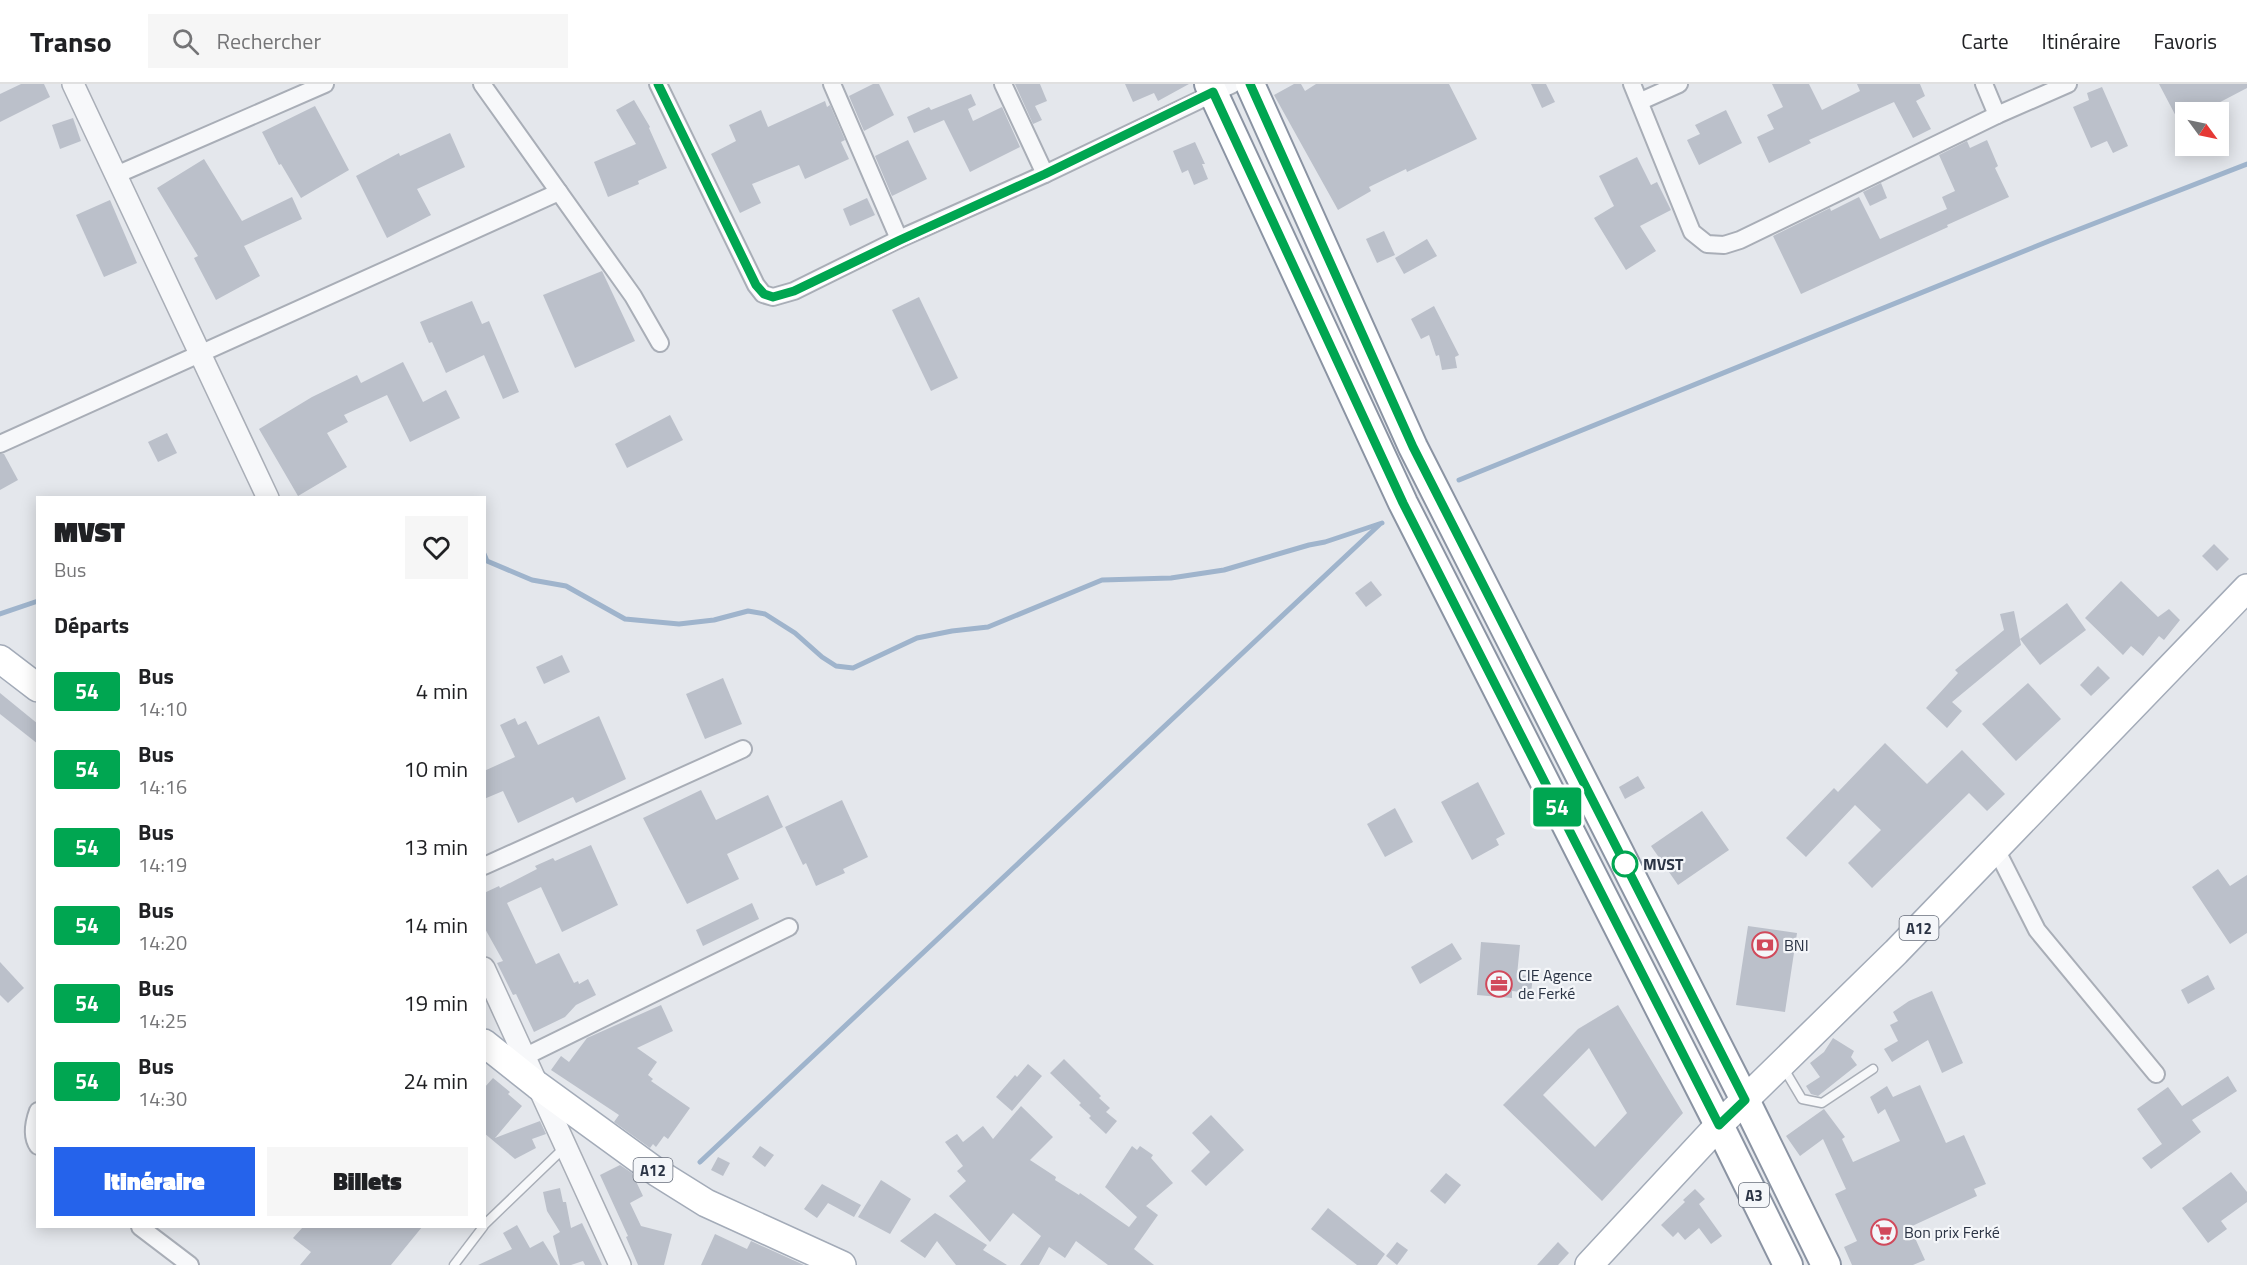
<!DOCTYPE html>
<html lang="fr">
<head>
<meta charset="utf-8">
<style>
  :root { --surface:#fff; --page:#f6f6f6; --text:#202124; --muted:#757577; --line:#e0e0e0; --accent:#2563eb }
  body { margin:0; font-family:"Titillium Web",sans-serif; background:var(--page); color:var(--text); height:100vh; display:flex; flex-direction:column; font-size:22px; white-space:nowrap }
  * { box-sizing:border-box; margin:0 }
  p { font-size:20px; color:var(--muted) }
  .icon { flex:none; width:33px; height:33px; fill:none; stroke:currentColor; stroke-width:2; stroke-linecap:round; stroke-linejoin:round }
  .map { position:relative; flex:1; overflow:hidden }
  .details { position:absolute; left:36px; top:412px; width:450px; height:732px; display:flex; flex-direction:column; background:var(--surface); border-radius:0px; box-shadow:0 3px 15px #0003 }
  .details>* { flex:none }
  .badge { padding:0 12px; border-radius:4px; font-size:21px; line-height:39px }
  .needle { width:39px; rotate:123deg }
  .tools { position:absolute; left:2175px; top:18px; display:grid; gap:12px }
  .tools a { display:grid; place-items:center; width:54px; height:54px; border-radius:0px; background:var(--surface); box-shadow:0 3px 15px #0003; font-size:30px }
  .map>.badge { position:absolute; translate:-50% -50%; box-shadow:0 0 0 3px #fff }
  h2 { padding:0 18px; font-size:22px; line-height:54px }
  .round { display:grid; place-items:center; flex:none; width:63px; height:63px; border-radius:0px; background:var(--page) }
  .head { display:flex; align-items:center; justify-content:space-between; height:102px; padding:0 18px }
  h1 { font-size:28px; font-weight:800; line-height:45px }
  .button { display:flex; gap:12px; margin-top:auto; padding:12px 18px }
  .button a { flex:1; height:69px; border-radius:0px; background:var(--accent); color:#fff; font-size:24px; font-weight:800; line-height:69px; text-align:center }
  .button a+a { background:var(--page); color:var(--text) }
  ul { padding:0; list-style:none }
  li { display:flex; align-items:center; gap:18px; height:78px; padding:0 18px }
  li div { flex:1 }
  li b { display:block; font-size:22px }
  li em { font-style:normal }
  li .badge { min-width:66px; font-weight:700; text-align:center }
  header { display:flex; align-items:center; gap:36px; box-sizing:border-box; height:84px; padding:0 30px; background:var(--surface); border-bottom:2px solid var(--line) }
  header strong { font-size:28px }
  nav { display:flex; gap:33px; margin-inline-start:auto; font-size:21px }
  .search { width:420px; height:54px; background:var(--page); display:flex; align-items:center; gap:15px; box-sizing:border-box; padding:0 21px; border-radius:0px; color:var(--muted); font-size:22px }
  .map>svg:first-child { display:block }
</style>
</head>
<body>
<header>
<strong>Transo</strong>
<div class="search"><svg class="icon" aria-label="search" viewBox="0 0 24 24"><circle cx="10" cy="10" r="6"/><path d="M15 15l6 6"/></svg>Rechercher</div>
<nav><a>Carte</a><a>Itinéraire</a><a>Favoris</a></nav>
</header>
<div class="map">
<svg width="2247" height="1181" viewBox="0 0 2247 1181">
  <rect width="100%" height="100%" fill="#e4e7ec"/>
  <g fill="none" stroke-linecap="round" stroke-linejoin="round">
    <g stroke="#9fb4cc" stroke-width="5">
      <polyline points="1459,396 2049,157 2247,80"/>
      <polyline points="484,470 487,477 532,496 566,502 625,535 679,540 714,536 748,527 765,530 795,549 822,573 836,582 853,584 917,554 952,547 988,543 1102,496 1171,494 1224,486 1309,461 1325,458 1382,439"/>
      <polyline points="0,530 38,517"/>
      <polyline points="700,1078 1379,441"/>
    </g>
  </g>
  <g fill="#bbc0ca" fill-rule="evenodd">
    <polygon points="21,0 44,0 50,13 0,38 0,10"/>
    <polygon points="873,0 879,0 894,31 864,47 849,12"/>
    <polygon points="1015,0 1040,0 1047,17 1035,22 1042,36 1033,40"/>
    <polygon points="1125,0 1189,0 1158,17 1154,9 1133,18"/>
    <polygon points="1294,0 1301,0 1305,7 1316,0 1449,0 1477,55 1407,88 1406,85 1369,103 1371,107 1338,126 1274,11"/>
    <polygon points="1531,0 1546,0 1555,18 1542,24"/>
    <polygon points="1772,0 1809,0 1822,26 1860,7 1857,0 1920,0 1925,12 1916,17 1931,45 1913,54 1894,18 1809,56 1811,59 1769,79 1757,53 1774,45 1767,31 1783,23"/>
    <polygon points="2159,0 2247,0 2247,4 2205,26 2197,28 2186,28 2186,34 2179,38"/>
    <polygon points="2102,3 2128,62 2113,69 2107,57 2091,64 2073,23 2089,16 2087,9"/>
    <polygon points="971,10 976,21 968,25 973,37 1002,23 1020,63 970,88 944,36 914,49 907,33 929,23 931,26"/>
    <polygon points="634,16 650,43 649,44 667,84 638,97 639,100 608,113 594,78 636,60 616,26"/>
    <polygon points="825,17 827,23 830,21 845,56 841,58 849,75 805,95 799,81 752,100 761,119 740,129 711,70 736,57 729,41 761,26 768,43"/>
    <polygon points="315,22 349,86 301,114 281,80 279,81 262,48"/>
    <polygon points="1726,26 1742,59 1699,81 1687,56 1700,50 1695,41"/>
    <polygon points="73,34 81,57 60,65 52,41"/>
    <polygon points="450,49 465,83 417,105 431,131 387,154 356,92 399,69 400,72"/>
    <polygon points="908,56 927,95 892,112 875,72"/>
    <polygon points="1987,56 1998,82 1995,84 2009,113 1947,141 1948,143 1801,210 1773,152 1830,124 1831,127 1859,113 1880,155 1947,125 1942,113 1955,107 1939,71 1967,57 1970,64"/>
    <polygon points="1195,58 1205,80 1202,80 1208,95 1194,101 1188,86 1182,89 1173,67"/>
    <polygon points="1637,73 1651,101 1657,98 1671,126 1640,142 1656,167 1626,186 1594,134 1614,122 1599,92"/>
    <polygon points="204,75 242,137 292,113 302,135 244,162 260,192 216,216 194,174 198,172 157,104"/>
    <polygon points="1881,99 1887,114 1870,122 1863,108"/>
    <polygon points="867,114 875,131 850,142 843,125"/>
    <polygon points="110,116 137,179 104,193 76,131"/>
    <polygon points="1384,147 1395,171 1377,179 1366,155"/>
    <polygon points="1427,155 1437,172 1404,190 1395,174"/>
    <polygon points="602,187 635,257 575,284 543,211"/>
    <polygon points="919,213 958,294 931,307 892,226"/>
    <polygon points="472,217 482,240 489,237 519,308 503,315 484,271 446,289 432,258 429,259 420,238"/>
    <polygon points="1434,222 1459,271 1455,273 1457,284 1442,286 1439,271 1436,272 1429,251 1421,255 1411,235"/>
    <polygon points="403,278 423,318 446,306 460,334 410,358 387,311 344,331 348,338 327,349 347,383 298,412 259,345 312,313 357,291 361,299"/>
    <polygon points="670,331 683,356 627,384 615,360"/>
    <polygon points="167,349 177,369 158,378 148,358"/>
    <polygon points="0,370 4,370 18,396 0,406"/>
    <polygon points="2214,460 2229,475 2217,487 2202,472"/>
    <polygon points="1371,497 1382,511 1366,523 1355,509"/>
    <polygon points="2121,497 2158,533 2169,525 2180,536 2164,556 2159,552 2143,572 2131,562 2123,571 2085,534"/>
    <polygon points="2067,519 2086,546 2040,581 2020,555"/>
    <polygon points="2014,527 2021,561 1952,618 1962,627 1947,644 1926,624 1958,589 1955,586 2004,546 2000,530"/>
    <polygon points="562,571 570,588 544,600 536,583"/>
    <polygon points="2098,582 2110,594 2091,612 2080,601"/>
    <polygon points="723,594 742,640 705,655 686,610"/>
    <polygon points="2028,599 2061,635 2016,677 1982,640"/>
    <polygon points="0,609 38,640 38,660 0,630"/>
    <polygon points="599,632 626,695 576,719 573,713 518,739 503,707 484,715 484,687 515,673 500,641 515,634 518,641 526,637 538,661"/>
    <polygon points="1885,659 1927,700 1962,666 2005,710 1987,727 1969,709 1872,804 1848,779 1881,746 1855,721 1806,773 1786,754 1834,704 1838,708"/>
    <polygon points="1638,692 1645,704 1625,715 1619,703"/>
    <polygon points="1478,698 1505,750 1496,755 1499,761 1472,776 1441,718"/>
    <polygon points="701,706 716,736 768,711 783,743 727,770 739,795 687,820 643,734"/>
    <polygon points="842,716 868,773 843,785 845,789 816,802 806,779 803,781 785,743"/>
    <polygon points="1395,724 1413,758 1385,773 1367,740"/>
    <polygon points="1702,727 1729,766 1678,801 1651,762"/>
    <polygon points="591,761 618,821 562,848 541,803 507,819 536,880 559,869 574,899 578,897 579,900 588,895 596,911 576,921 565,933 534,948 516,910 513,911 497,879 503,877 484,843 484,809 499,802 500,804 537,785 535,782 553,774 555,777"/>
    <polygon points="2218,785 2230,802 2247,791 2247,849 2230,860 2192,803"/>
    <polygon points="752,819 759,835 703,862 696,846"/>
    <polygon points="1748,842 1797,849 1785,928 1736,921"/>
    <polygon points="1481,858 1520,861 1517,891 1533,892 1531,909 1512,907 1512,914 1477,911"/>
    <polygon points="1452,859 1462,875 1420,900 1411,883"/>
    <polygon points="0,878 24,904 8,919 0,911"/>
    <polygon points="2208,891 2215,905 2188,920 2181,906"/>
    <polygon points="1932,907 1963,979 1942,989 1928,956 1892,978 1884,965 1898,957 1890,941 1898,937 1893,928 1909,917"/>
    <polygon points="661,921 673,947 637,964 657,978 648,991 653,995 651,997 690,1024 668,1055 664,1052 656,1063 653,1060 650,1064 614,1038 619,1031 551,986 561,972 569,978 587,954"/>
    <path d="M1618 921 1683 1029 1602 1117 1503 1021 1578 945ZM1589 964 1627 1029 1595 1063 1543 1011Z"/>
    <polygon points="1833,954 1854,967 1851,973 1857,981 1818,1012 1811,1010 1806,1002 1820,993 1810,979 1824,968"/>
    <polygon points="1064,975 1101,1012 1099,1014 1110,1024 1106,1028 1117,1037 1106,1050 1089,1034 1091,1032 1079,1021 1081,1019 1050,989"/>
    <polygon points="1028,980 1042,992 1012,1027 996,1013 1015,991 1017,993"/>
    <polygon points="2228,992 2237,1007 2192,1036 2201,1048 2151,1085 2142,1074 2162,1060 2137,1025 2168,1003 2182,1022"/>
    <polygon points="493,994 510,1008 508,1010 522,1022 495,1054 540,1037 546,1050 532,1055 536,1064 515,1075 484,1049 484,1004"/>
    <polygon points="1920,1001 1946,1059 1964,1051 1986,1100 1974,1105 1977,1112 1910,1143 1925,1176 1913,1181 1852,1181 1844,1163 1857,1157 1835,1110 1846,1105 1823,1055 1800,1072 1786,1052 1824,1025 1845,1053 1842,1055 1853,1078 1900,1057 1885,1025 1878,1030 1870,1013 1887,1002 1893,1013"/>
    <polygon points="1021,1022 1053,1053 1030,1076 1056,1093 1055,1096 1079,1111 1080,1109 1129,1143 1137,1133 1105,1103 1132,1062 1137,1066 1140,1062 1153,1071 1151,1074 1173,1099 1146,1122 1158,1131 1134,1165 1154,1181 1108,1181 1076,1157 1065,1174 1049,1163 1039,1181 1020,1181 1041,1152 1013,1129 990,1158 949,1112 966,1097 957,1087 963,1082 945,1058 957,1050 963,1058 983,1042 993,1055"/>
    <polygon points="1211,1031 1244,1066 1206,1102 1191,1087 1210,1068 1192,1049"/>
    <polygon points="760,1062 774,1071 765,1083 752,1073"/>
    <polygon points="718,1073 730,1079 723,1092 711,1086"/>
    <polygon points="620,1081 632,1089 643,1112 630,1119 641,1142 672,1150 664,1181 638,1181 626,1153 628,1152 600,1091"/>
    <polygon points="2231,1088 2247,1108 2247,1118 2221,1137 2227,1145 2208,1159 2182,1124"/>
    <polygon points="1446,1089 1461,1101 1445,1120 1430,1107"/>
    <polygon points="881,1096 911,1115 890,1150 858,1133"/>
    <polygon points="822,1100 861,1121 854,1133 828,1119 817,1134 804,1125"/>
    <polygon points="560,1104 563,1118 566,1118 571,1144 582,1139 602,1181 585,1181 583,1177 571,1181 560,1181 553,1152 560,1148 547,1127 543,1108"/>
    <polygon points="1695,1105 1705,1115 1699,1120 1722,1152 1711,1160 1699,1144 1685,1156 1678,1148 1673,1153 1661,1141 1685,1118 1683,1116"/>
    <polygon points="1328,1124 1385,1170 1377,1181 1357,1181 1311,1145"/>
    <polygon points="935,1129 987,1161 983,1166 1007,1181 956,1181 937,1157 925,1174 900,1157"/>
    <polygon points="517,1141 530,1164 543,1157 558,1181 478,1181 512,1165 503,1149"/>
    <polygon points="303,1143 422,1143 391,1181 300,1181 311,1168 293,1154"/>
    <polygon points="715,1150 747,1165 751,1157 804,1181 701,1181"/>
    <polygon points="1397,1158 1408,1166 1397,1181 1386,1172"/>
    <polygon points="1558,1158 1569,1169 1558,1181 1537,1181"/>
  </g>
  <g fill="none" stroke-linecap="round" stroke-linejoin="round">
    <g stroke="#a9aeb7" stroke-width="11">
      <g id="service">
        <polyline points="1783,983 1802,1015 1822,1019 1873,985"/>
        <polyline points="484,1141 565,1063"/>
        <polyline points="454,1181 483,1143"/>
      </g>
    </g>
    <g stroke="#a9aeb7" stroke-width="20">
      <g id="minor">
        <polyline points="482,0 633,212 660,259"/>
        <polyline points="658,0 756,201 763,210 773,213 794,207 899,155 1045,90 1233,0"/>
        <polyline points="832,0 899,155"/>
        <polyline points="1003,0 1045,90"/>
        <polyline points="1632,0 1692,148 1707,160 1724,161 1740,156 1997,31 2068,0"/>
        <polyline points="1984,0 1997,31"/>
        <polyline points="1641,17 1679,0"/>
        <polyline points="116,91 325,0"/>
        <polyline points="0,360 559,108"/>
        <polyline points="1995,763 2037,846 2156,990"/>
        <polyline points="484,782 743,665"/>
        <polyline points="526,972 789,843"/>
        <path d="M38 1027C34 1038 31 1052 38 1062"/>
        <polyline points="140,1143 190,1181"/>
      </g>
    </g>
    <g stroke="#a9aeb7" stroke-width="24">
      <g id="tertiary">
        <polyline points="73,0 268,414"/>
        <polyline points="484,884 620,1181"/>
      </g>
    </g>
    <g stroke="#a3abb8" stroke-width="30">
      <g id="primary">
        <polyline points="0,575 38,604"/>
        <polyline points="484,959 537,1001 658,1089 706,1119 842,1181"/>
        <polyline points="1589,1181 1719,1041 1896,868 2247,504"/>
      </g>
    </g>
    <g stroke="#8b94a3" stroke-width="32">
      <g id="trunk">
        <polyline points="1209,0 1403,419 1719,1041 1788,1181"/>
        <polyline points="1250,0 1413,363 1745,1016 1826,1181"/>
      </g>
    </g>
    <use href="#service" stroke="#f7f8fa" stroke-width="8"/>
    <use href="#minor" stroke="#f7f8fa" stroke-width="16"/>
    <use href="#tertiary" stroke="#f7f8fa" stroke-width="21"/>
    <use href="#primary" stroke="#fff" stroke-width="27"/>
    <use href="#trunk" stroke="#fff" stroke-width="28"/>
  </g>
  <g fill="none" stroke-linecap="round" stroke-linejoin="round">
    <g stroke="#fff" stroke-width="14">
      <polyline id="line" points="658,0 756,201 764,210 773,213 794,207 900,156 1045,90 1213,8 1403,419 1719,1041 1745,1016 1413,363 1250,0"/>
    </g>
    <use href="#line" stroke="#00a651" stroke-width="9"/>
  </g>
  <defs>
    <g id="bank-ring" transform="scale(1.35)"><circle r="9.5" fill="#f4f6f9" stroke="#d1495b" stroke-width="1.5"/><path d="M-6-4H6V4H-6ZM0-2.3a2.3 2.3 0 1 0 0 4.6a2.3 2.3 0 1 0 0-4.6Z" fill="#d1495b"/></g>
    <g id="office-ring" transform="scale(1.35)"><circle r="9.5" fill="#f4f6f9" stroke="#d1495b" stroke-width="1.5"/><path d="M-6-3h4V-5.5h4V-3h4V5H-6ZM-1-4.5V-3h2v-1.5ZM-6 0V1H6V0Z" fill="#d1495b"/></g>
    <g id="supermarket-ring" transform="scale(1.35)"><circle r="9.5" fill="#f4f6f9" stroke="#d1495b" stroke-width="1.5"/><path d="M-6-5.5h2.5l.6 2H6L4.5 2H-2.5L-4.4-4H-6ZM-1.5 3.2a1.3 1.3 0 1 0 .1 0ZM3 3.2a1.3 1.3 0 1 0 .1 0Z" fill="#d1495b"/></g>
  </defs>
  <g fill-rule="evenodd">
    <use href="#bank-ring" x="1765" y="861"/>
    <use href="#office-ring" x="1499" y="900"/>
    <use href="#supermarket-ring" x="1884" y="1148"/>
  </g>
  <circle fill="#fff" stroke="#00a651" stroke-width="3" cx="1625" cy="780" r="12"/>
  <g text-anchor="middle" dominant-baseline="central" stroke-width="4.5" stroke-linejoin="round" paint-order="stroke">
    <g fill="#f4f6f9" stroke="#676e7b" stroke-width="1.5">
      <rect x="1899.5" y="832" width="39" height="24" rx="4.5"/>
      <rect x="633.5" y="1074" width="39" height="24" rx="4.5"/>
      <rect x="1739" y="1099" width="30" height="24" rx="4.5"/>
    </g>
    <g font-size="15" font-weight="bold" fill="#2b3445">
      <text x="1919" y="844">A12</text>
      <text x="653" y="1086">A12</text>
      <text x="1754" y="1111">A3</text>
    </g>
    <g font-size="16" font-weight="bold" fill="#2b3445" stroke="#f4f6f9" text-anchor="start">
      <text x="1643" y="780">MVST</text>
    </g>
    <g font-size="16" fill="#2b3445" stroke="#f4f6f9" text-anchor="start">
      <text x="1784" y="861">BNI</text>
      <text x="1518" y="891">CIE Agence<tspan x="1518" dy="18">de Ferké</tspan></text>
      <text x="1904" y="1148">Bon prix Ferké</text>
    </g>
  </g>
</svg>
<div class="tools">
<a><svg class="needle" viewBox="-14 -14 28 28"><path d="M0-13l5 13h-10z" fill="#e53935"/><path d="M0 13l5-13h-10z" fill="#757577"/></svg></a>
</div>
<b class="badge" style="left:1557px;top:723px;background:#00a651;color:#fff">54</b>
<section class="details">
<div class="head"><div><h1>MVST</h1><p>Bus</p></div><a class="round"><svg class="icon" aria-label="heart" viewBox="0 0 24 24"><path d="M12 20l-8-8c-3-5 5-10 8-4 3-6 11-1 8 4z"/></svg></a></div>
<h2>Départs</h2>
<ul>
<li><span class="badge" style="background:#00a651;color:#fff">54</span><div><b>Bus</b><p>14:10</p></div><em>4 min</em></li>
<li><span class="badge" style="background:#00a651;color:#fff">54</span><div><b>Bus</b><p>14:16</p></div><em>10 min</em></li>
<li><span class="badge" style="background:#00a651;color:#fff">54</span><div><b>Bus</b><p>14:19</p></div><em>13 min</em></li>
<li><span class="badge" style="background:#00a651;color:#fff">54</span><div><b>Bus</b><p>14:20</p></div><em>14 min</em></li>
<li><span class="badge" style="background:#00a651;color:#fff">54</span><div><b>Bus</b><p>14:25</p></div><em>19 min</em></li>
<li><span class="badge" style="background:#00a651;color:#fff">54</span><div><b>Bus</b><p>14:30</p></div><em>24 min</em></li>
</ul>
<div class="button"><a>Itinéraire</a><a>Billets</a></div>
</section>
</div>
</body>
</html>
